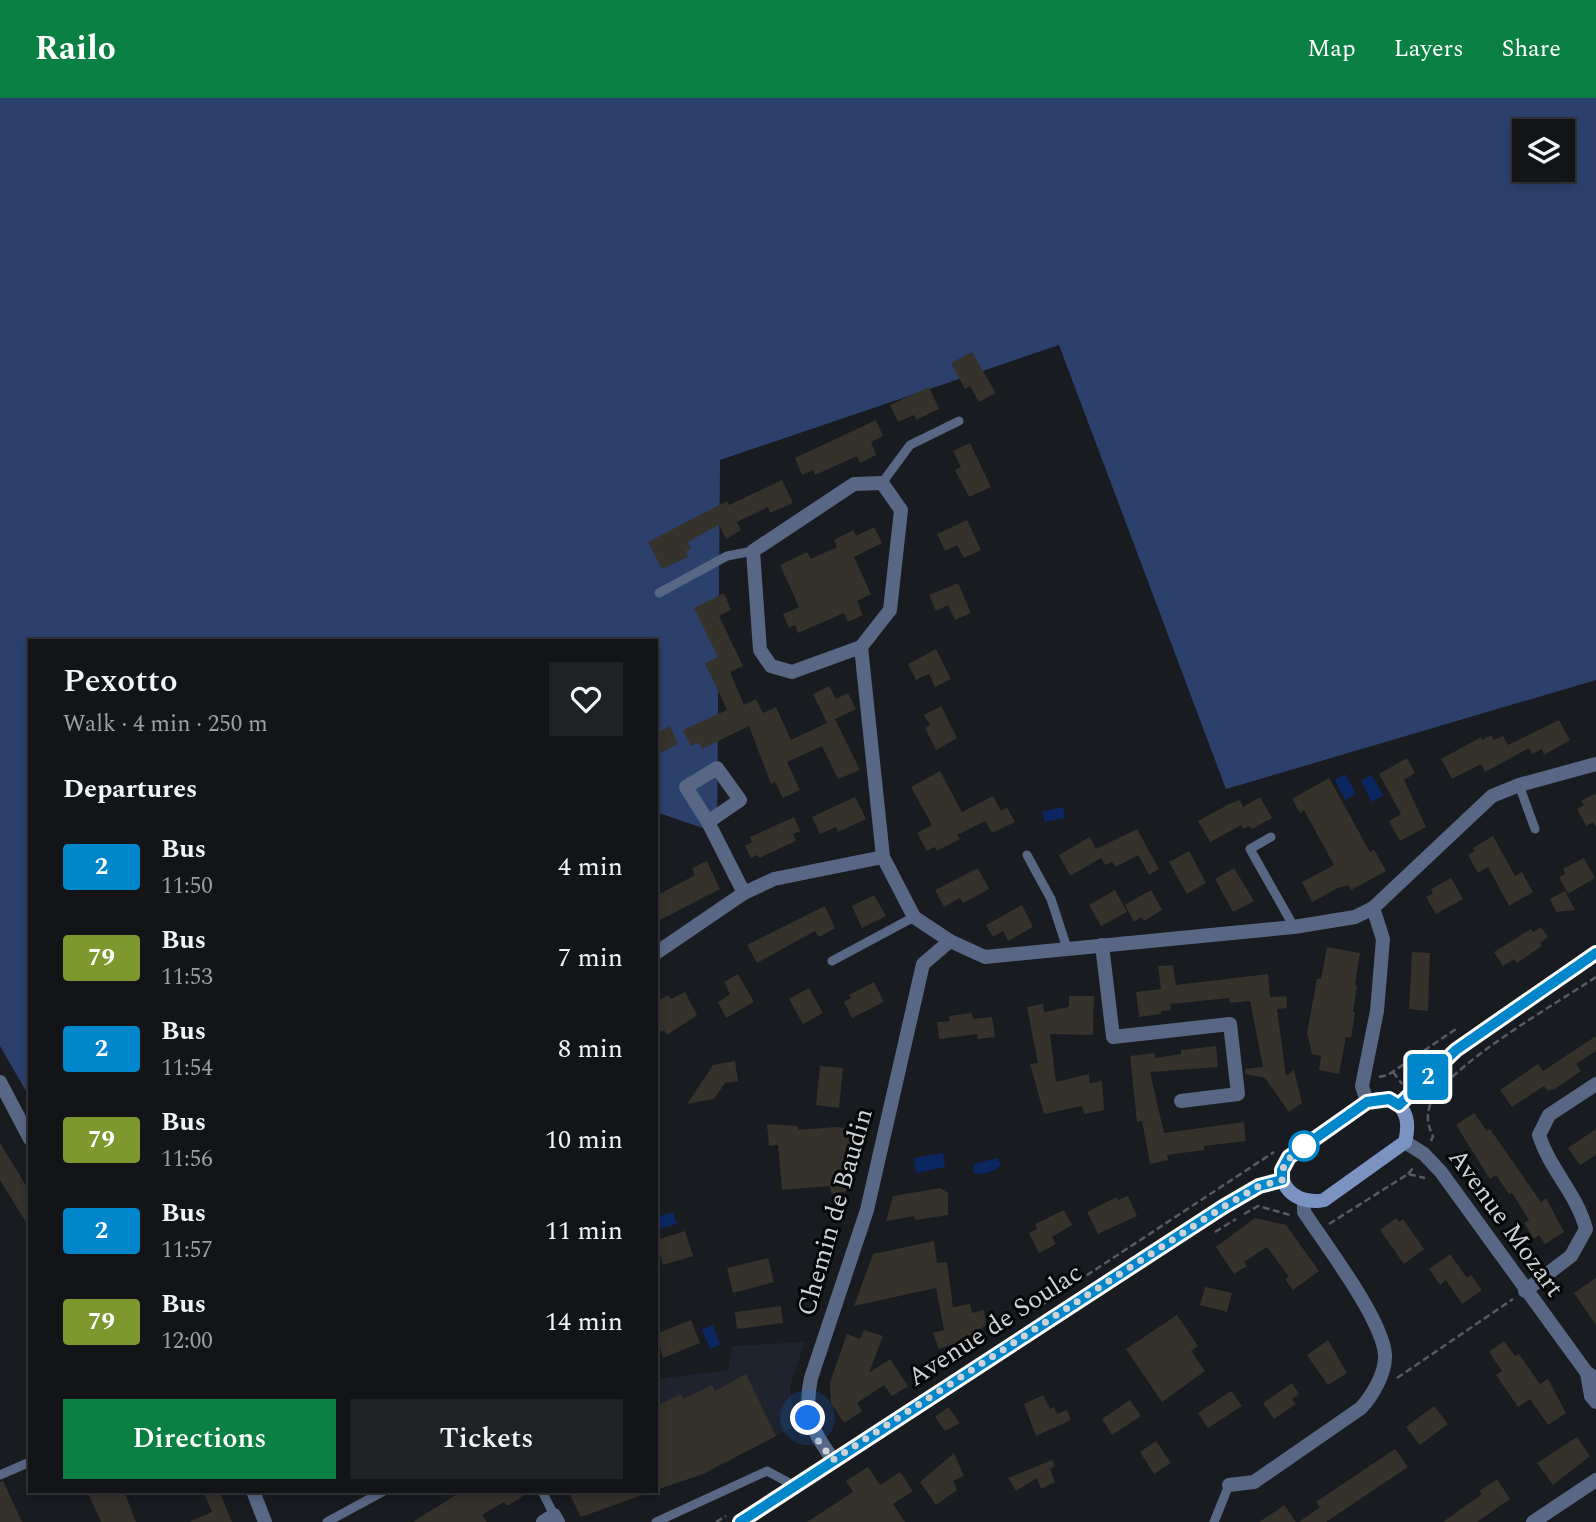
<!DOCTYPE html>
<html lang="en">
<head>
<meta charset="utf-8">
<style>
  :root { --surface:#121418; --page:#1f2125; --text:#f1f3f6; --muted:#9c9ea2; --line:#313337; --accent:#0b8043 }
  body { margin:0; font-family:Spectral,serif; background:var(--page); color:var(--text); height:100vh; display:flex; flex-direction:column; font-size:26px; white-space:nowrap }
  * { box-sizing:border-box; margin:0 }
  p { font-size:23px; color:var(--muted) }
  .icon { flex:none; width:38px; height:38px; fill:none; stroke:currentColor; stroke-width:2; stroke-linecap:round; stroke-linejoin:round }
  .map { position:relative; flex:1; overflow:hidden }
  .drawer { position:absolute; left:28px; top:541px; width:630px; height:854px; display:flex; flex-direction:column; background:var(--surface); border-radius:0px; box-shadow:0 4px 10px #0003,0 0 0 2px var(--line) }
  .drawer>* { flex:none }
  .badge { padding:0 14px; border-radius:5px; font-size:24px; line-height:46px }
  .buttons { position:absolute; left:1512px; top:21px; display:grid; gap:14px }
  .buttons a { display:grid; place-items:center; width:63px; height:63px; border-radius:0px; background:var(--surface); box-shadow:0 4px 10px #0003,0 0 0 2px var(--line); font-size:35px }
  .you { position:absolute; width:35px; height:35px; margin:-18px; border:5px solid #fff; border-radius:50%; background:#1a73e8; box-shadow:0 0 0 10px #1a73e833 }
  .map>.badge { position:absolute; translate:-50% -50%; box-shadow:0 0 0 4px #fff }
  h2 { padding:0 35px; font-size:26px; line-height:63px }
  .round { display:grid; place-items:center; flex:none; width:74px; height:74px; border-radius:0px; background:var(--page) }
  .head { display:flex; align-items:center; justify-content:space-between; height:119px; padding:0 35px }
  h1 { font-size:33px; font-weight:600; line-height:52px }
  .button { display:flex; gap:14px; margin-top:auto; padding:14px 35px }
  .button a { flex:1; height:80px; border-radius:0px; background:var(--accent); color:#fff; font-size:28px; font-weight:600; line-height:80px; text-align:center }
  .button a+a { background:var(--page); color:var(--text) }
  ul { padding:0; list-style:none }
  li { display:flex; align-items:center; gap:21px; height:91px; padding:0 35px }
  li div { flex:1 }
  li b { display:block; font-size:26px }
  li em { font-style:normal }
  li .badge { min-width:77px; font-weight:700; text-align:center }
  header { display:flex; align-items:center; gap:42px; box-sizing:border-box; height:98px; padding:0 35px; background:var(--accent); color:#fff }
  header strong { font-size:33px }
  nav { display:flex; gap:38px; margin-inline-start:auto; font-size:24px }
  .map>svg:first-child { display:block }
</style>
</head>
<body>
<header>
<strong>Railo</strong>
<nav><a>Map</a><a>Layers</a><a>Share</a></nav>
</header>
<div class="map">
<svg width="1596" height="1424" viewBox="0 0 1596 1424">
  <rect width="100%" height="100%" fill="#181b20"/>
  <polygon fill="#1e232e" points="805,1244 790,1288 795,1328 703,1376 656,1392 656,1281 728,1272 732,1248"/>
  <path fill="#2b416c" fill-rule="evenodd" d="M0 0H1596V582L1226 691 1059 247 720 362 717 735 656 714V542H30V1000L0 948ZM1524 33H1563V72H1524Z"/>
  <g fill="#0b2761">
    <polygon points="1345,676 1356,696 1345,702 1335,682"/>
    <polygon points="1371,677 1383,697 1372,704 1361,683"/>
    <polygon points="1063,709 1065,720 1045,724 1042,714"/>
    <polygon points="943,1055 945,1069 916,1075 914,1060"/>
    <path d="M997 1060 1001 1067C994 1074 983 1078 973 1075L974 1066Z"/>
    <polygon points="673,1114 677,1126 656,1132 656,1119"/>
    <polygon points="713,1227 720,1247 710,1251 702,1231"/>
  </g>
  <g fill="#35312b">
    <polygon points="972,254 996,295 979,304 970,288 965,291 951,265"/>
    <polygon points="929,289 939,311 916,322 914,317 898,324 890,307"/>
    <polygon points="876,322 883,338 871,344 876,357 860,365 857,358 815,377 813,372 802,377 795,360"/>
    <polygon points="970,345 991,389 969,399 955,372 961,369 953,353"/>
    <polygon points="782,382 793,405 770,415 768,409 737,424 741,432 726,441 719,427 688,444 691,451 686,453 688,459 662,471 648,444 727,403 729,407"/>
    <polygon points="967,422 981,452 964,460 957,447 945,453 937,436"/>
    <polygon points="874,429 882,445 854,459 871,496 857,503 863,517 848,524 844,515 798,535 795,527 789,530 783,516 799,509 780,467 807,454 811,461 837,449 834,442 853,432 856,438"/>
    <polygon points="958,485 971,515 955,522 948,507 936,513 929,497"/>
    <polygon points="724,495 731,512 719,518 743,568 730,574 744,607 756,601 763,615 776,609 791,642 835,621 860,672 838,681 822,648 787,664 800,692 783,700 775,684 771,686 749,628 702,651 699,645 691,648 683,632 727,612 705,565 718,559 694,510"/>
    <polygon points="936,551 951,581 935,589 929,576 916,582 908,566"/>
    <polygon points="829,588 836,601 848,595 856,611 827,625 813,596"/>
    <polygon points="941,608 957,640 936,652 925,630 930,627 924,617"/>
    <polygon points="1559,622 1570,642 1544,657 1542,651 1532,656 1529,650 1485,674 1481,666 1452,681 1441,661 1481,639 1482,642 1491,637 1494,642 1503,638 1508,647"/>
    <polygon points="670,628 678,646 656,657 656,636"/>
    <polygon points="1407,660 1415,675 1404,682 1426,729 1400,743 1389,723 1401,716 1379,676"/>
    <polygon points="940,673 962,714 993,698 1001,713 1007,709 1015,724 992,735 985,723 957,737 960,741 937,753 935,749 927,753 917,735 932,727 911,689"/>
    <polygon points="1329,680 1370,754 1374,752 1386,773 1351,792 1349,787 1338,790 1312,804 1302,784 1334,767 1304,712 1300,715 1292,701"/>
    <polygon points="1596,695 1596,729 1593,724 1586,728 1577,711 1584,707 1581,703"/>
    <polygon points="855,699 866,721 838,734 836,729 820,736 812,719"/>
    <polygon points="1260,699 1272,720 1252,731 1249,728 1243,731 1241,727 1210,744 1198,723 1229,706 1240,702 1243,709"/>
    <polygon points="794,719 800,733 793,736 796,743 759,760 757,757 751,760 745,748 752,744 750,739"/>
    <polygon points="1137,731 1159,771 1149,777 1138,757 1116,769 1112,764 1105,767 1101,760 1070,778 1059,757 1090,739 1096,751"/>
    <polygon points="1493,738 1515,778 1522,774 1533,794 1509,808 1488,769 1478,775 1468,757 1475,753 1473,750"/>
    <polygon points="1189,753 1206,785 1187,796 1169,764"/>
    <polygon points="1584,760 1595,780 1568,796 1559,779 1565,776 1563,771"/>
    <polygon points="707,763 720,791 656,824 656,798 695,777 692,770"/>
    <polygon points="978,770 989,791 963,805 960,800 944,809 935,792"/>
    <polygon points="1234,770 1254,803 1233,814 1215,781"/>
    <polygon points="1451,780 1463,801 1436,816 1426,799 1433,795 1431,791"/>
    <polygon points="1115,792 1127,814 1101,828 1089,807"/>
    <polygon points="1151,792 1162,812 1144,823 1141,819 1134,824 1125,807"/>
    <polygon points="1565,793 1575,812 1556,814 1550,801"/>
    <polygon points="874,797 886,818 862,830 852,808"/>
    <polygon points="1022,807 1033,829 1008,843 1003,833 993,839 986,827"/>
    <polygon points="825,808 835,830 819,839 815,833 757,865 747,847"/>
    <polygon points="1541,829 1548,839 1540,845 1542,848 1517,865 1514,861 1503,868 1494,854 1531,831 1533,834"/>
    <polygon points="1327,849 1360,855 1355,887 1357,888 1353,914 1355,914 1351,940 1346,939 1339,976 1319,972 1321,958 1312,956 1307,935 1317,881 1321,881"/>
    <polygon points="1412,854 1430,855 1428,913 1409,911"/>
    <polygon points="1173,867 1176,887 1268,876 1270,899 1286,898 1287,910 1277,911 1286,978 1294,972 1302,1005 1289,1014 1265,980 1245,976 1245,971 1263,969 1250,903 1230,905 1229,900 1170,906 1171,912 1161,913 1161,916 1139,919 1136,894 1161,891 1158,868"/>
    <polygon points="738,876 754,904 726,920 718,904 730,896 724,884"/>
    <polygon points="874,884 884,904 852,920 844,904 851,900 849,897"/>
    <polygon points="809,890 823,915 803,926 789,901"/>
    <polygon points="685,894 697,917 667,937 664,932 661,934 656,926 656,904 668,897 671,901"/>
    <polygon points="1069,898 1094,898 1093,937 1050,936 1056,984 1089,976 1090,985 1102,983 1104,1012 1084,1016 1082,1008 1044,1016 1030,966 1038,965 1027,909 1043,906 1044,914 1069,909"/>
    <polygon points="972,915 973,921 992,919 995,939 978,941 977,936 939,941 937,924 950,923 949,918"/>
    <polygon points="1596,938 1596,953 1576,966 1581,973 1555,991 1547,993 1544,988 1512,1009 1500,992 1538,966 1543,973"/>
    <polygon points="1216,948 1218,969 1150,974 1164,1035 1244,1024 1246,1043 1204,1048 1204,1052 1167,1057 1168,1062 1150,1066 1142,1023 1137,1024 1130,958 1155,955 1155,960 1181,956 1181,952"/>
    <polygon points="735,963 738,983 725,985 714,1001 687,1006 713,967"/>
    <polygon points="820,968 843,970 839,1010 816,1007"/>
    <polygon points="1474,1015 1487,1033 1490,1031 1541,1104 1546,1100 1564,1134 1545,1146 1539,1137 1534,1141 1524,1125 1529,1122 1512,1095 1509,1096 1496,1077 1490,1081 1456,1027"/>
    <polygon points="767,1026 798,1028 798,1032 837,1029 846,1030 846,1034 863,1032 864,1049 846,1051 849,1089 846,1089 846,1094 831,1096 830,1088 782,1092 778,1047 769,1048"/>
    <polygon points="1596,1031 1596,1057 1580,1067 1568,1050"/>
    <polygon points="0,1045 30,1094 30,1131 0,1082"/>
    <polygon points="940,1090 948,1095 948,1117 915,1122 914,1118 886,1123 893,1098"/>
    <polygon points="1128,1098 1137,1118 1098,1136 1087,1114 1117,1099 1118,1102"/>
    <polygon points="1064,1112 1072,1127 1052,1139 1056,1146 1039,1155 1029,1135 1037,1131 1035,1126"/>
    <polygon points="1255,1120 1286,1127 1319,1173 1293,1192 1285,1181 1289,1179 1267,1149 1244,1164 1247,1168 1234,1176 1216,1149"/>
    <polygon points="1396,1120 1399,1124 1403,1121 1424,1151 1404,1166 1380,1132"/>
    <polygon points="685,1133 693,1158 663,1167 656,1142"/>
    <polygon points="934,1143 937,1165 947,1164 953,1209 970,1206 972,1215 984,1212 986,1227 967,1241 939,1251 933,1235 944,1232 936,1190 854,1208 873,1156"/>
    <polygon points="1450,1156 1467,1180 1471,1177 1482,1192 1462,1206 1446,1182 1440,1187 1429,1171"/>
    <polygon points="768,1160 774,1184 733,1195 727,1170"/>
    <polygon points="1596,1180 1596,1227 1574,1195"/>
    <polygon points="1205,1189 1232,1195 1227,1214 1200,1207"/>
    <polygon points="781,1208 783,1225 737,1231 735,1214"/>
    <polygon points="1177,1217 1198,1248 1191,1253 1205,1273 1162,1304 1126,1251"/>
    <polygon points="691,1222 700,1245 663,1260 656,1236"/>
    <polygon points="864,1232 883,1238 869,1275 890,1261 908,1288 892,1298 884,1287 857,1305 862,1313 844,1325 831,1305 830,1284 847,1236 860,1241"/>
    <polygon points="1328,1242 1347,1275 1328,1287 1307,1257"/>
    <polygon points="1504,1243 1515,1258 1519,1256 1540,1286 1548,1281 1566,1315 1548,1327 1530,1301 1518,1309 1496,1277 1502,1273 1489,1254"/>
    <polygon points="746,1276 776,1338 703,1376 656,1392 656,1308 681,1296 683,1301 712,1287 715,1293"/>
    <polygon points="1292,1285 1299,1296 1292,1301 1296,1306 1274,1321 1263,1305"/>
    <polygon points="1231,1293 1242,1308 1208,1330 1198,1315"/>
    <polygon points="1043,1297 1050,1311 1054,1309 1057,1316 1067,1312 1071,1322 1036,1338 1024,1306"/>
    <polygon points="1130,1302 1141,1318 1112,1337 1102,1321"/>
    <polygon points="1434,1308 1448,1326 1420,1347 1406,1329"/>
    <polygon points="948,1309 960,1325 945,1333 935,1319"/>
    <polygon points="1577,1339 1590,1358 1553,1387 1537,1365"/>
    <polygon points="1156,1343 1171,1365 1154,1376 1140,1354"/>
    <polygon points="1395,1351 1408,1369 1326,1424 1299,1424 1320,1409 1316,1404"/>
    <polygon points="954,1355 964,1378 953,1383 957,1392 936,1407 920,1384"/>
    <polygon points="1052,1362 1055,1368 1050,1371 1055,1384 1041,1391 1037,1380 1016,1393 1008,1380"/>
    <polygon points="868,1369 880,1387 900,1374 913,1393 893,1406 905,1424 807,1424 853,1394 846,1383"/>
    <polygon points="1497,1381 1510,1401 1477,1424 1443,1424 1482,1396 1479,1393"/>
    <polygon points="3,1383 22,1424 0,1424 0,1384"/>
    <polygon points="87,1393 124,1393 136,1424 101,1424"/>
    <polygon points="203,1393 219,1393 232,1424 189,1424 212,1414"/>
    <polygon points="462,1393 531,1393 507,1408 504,1404 482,1417 487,1424 413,1424"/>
    <polygon points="568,1393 648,1393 648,1395 581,1419"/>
    <polygon points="1284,1407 1296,1424 1259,1424 1276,1413"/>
  </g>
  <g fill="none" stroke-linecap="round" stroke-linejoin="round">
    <g stroke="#585b60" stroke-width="2.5" stroke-dasharray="7 3.5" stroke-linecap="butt">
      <polyline points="1393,974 1402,986"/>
      <polyline points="1379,979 1388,977 1456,931"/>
      <path d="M1431 1043 1433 1038C1428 1028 1426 1019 1430 1007 1445 969 1559 904 1596 879"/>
      <polyline points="1408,1076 1414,1069"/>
      <polyline points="1244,1116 1258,1108 1290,1117"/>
      <polyline points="1329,1126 1408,1076 1425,1080"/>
      <polyline points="1215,1134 1236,1121"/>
      <polyline points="1034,1212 1274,1054"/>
      <polyline points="1397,1280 1513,1201"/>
      <polyline points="716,1424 726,1418"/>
    </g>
    <g stroke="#586784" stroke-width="9">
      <polyline points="882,385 910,347 959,323"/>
      <polyline points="659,495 727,458 753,453"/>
      <polyline points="1519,687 1535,731"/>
      <polyline points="1271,739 1250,751 1294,829"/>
      <polyline points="1027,757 1051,801 1067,850"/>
      <polyline points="832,863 914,819"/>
      <polyline points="0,1377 30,1364"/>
      <polyline points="542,1393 554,1417"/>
      <polyline points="327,1424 384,1393"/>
      <polyline points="656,1424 767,1373 795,1388"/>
      <polyline points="1214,1424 1229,1387"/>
    </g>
    <g stroke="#586784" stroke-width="14">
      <polyline points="861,549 792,574 771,568 760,552 753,453 854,386 882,385 901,412 890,512 861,549 883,759 914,819 950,843 985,859 1294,829 1355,819 1373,810 1492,698 1519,687 1596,666"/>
      <polyline points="708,724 740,702 717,670 686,689 708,724 744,795"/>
      <polyline points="1102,847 1113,939 1230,926 1238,996 1181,1003"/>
      <polyline points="656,855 744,795 774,781 883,759"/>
      <polyline points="0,984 30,1041"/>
      <polyline points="1367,1004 1362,988 1377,913 1383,841 1373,810"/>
      <polyline points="1405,1044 1424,1056 1441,1074 1587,1275 1596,1280"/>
      <path d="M1525 1193 1571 1158 1586 1131C1577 1096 1550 1072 1539 1037L1549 1017 1596 986"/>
      <polyline points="1587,1275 1591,1298 1596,1304"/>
      <path d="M833 1362C812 1331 803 1318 811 1280L867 1112 923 866 950 843"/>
      <path d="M1229 1387 1254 1384 1361 1310C1372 1298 1386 1275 1385 1257 1383 1222 1325 1146 1304 1114V1103"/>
      <polyline points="253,1393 265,1424"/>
      <polyline points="543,1424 554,1417 558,1424"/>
      <polyline points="1533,1424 1596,1382"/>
    </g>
    <g stroke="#7b93c1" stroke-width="14">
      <path d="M1378 1001C1405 1001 1411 1021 1405 1044L1324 1102C1297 1108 1270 1086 1289 1059L1367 1004Z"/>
      <polyline points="1399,1007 1456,952 1596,855"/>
      <polyline points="740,1424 1223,1109 1259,1088 1282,1082"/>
    </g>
  </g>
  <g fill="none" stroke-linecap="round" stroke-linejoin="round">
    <g stroke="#fff" stroke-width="16">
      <polyline id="line" points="740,1424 1223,1109 1259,1088 1282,1082 1282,1072 1289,1059 1367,1004 1389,1001 1399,1007 1456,952 1596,855"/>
    </g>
    <use href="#line" stroke="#0086cb" stroke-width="10"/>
    <polyline stroke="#cfd2d5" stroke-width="7" stroke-dasharray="0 12.6" points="808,1320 819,1344 833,1362 1223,1109 1259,1088 1282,1082 1284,1065 1304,1048"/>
  </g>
  <circle fill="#fff" stroke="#0086cb" stroke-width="3.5" cx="1304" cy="1048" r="14"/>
  <g text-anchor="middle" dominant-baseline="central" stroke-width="6" stroke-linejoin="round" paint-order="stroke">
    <g font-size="26" fill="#cfd2d5" stroke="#050608">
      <text transform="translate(835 1114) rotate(-74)">Chemin de Baudin</text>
      <text transform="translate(1506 1125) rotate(54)">Avenue Mozart</text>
      <text transform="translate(995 1227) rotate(-33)">Avenue de Soulac</text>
    </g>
  </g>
</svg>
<div class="buttons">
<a><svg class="icon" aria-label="layers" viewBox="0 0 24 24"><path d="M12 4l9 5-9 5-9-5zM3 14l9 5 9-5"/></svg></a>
</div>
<div class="you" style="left:808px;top:1320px"></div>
<b class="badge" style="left:1428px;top:979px;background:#0086cb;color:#fff">2</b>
<section class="drawer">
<div class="head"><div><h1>Pexotto</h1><p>Walk · 4 min · 250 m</p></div><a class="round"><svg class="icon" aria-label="heart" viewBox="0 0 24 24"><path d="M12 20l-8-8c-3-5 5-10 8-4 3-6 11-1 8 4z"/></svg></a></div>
<h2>Departures</h2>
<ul>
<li><span class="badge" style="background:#0086cb;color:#fff">2</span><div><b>Bus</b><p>11:50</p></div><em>4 min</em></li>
<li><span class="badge" style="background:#7c982e;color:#fff">79</span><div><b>Bus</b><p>11:53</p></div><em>7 min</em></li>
<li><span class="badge" style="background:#0086cb;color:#fff">2</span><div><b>Bus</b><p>11:54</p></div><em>8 min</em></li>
<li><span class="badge" style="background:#7c982e;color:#fff">79</span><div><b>Bus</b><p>11:56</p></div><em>10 min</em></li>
<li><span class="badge" style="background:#0086cb;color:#fff">2</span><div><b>Bus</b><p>11:57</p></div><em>11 min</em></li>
<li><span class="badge" style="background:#7c982e;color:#fff">79</span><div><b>Bus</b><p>12:00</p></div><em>14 min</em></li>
</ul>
<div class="button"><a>Directions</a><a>Tickets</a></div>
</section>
</div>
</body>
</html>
